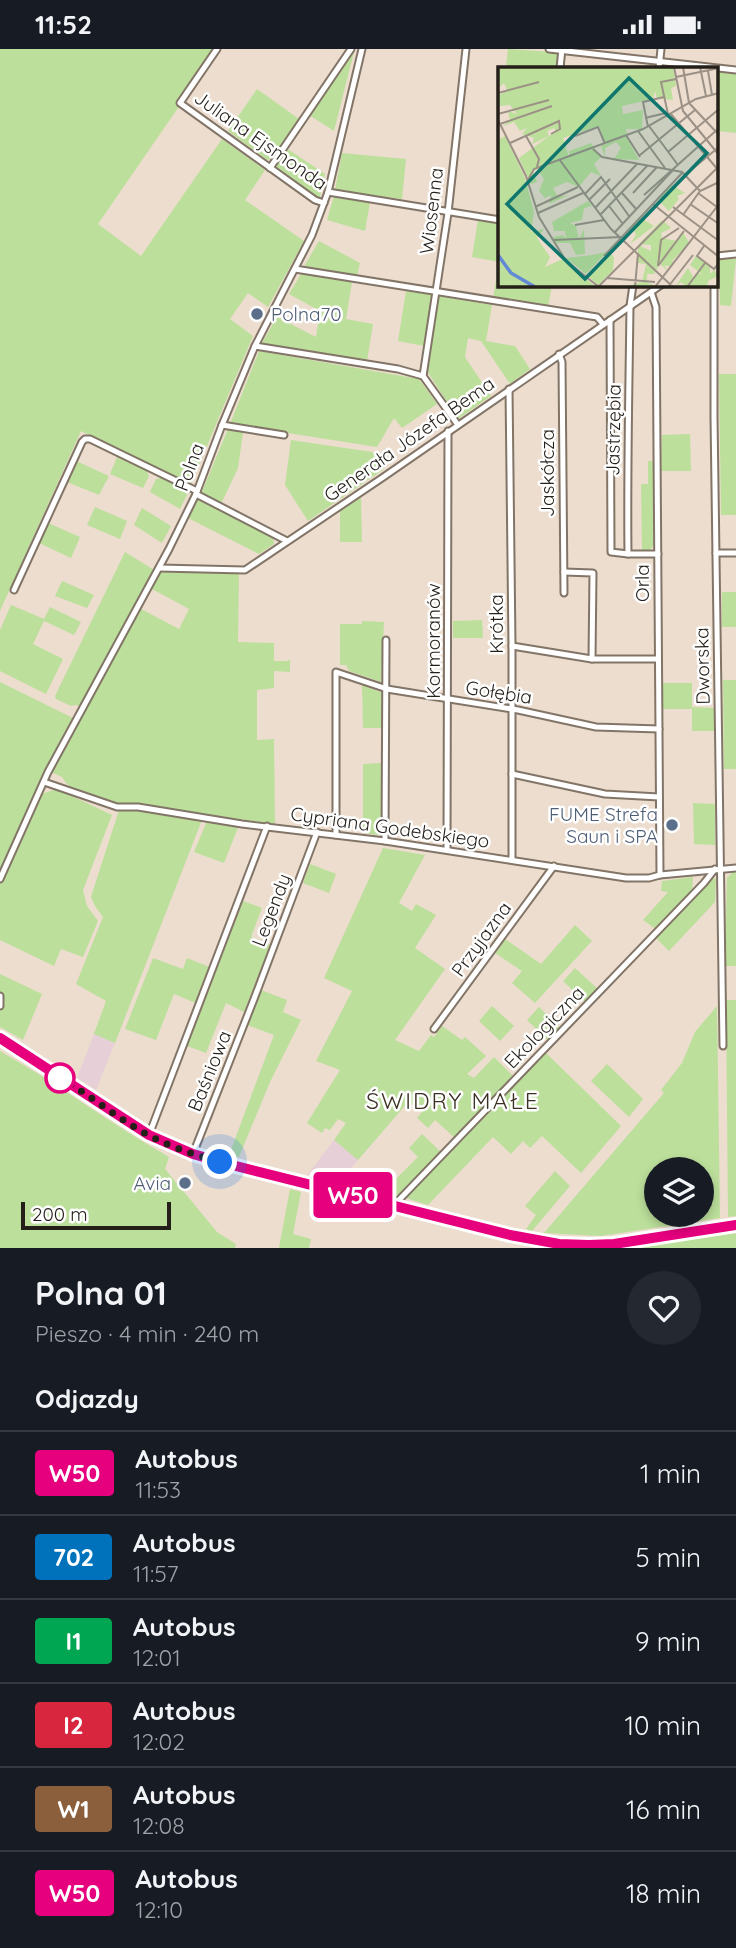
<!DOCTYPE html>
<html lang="pl">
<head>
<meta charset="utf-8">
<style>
  :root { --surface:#171b24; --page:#242831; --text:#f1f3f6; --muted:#9ea1a6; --line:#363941 }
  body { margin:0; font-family:Quicksand,sans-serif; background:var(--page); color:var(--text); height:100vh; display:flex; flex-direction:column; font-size:26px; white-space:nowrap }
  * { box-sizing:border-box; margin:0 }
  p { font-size:23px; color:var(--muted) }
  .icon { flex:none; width:38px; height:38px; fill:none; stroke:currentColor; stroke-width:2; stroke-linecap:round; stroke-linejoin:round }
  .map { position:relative; height:1199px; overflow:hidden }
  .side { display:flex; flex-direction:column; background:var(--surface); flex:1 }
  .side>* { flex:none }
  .badge { padding:0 14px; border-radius:5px; font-size:24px; line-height:46px }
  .tools { position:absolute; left:644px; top:1108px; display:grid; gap:14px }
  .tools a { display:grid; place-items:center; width:70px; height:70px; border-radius:50%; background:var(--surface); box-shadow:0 4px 10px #0003; font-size:35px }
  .scale { position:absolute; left:21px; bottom:18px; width:150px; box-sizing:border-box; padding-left:7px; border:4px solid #241f19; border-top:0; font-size:19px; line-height:24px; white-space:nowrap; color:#241f19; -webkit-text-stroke:5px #fff; paint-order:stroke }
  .you { position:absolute; width:35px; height:35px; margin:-18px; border:5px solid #fff; border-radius:50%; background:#1a73e8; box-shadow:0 0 0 10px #1a73e833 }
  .map>.badge { position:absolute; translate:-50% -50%; box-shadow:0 0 0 4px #fff }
  h2 { padding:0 35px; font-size:26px; line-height:63px }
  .round { display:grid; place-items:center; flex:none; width:74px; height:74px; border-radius:37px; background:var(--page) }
  .head { display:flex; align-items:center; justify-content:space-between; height:119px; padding:0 35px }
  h1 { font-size:33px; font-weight:700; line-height:52px }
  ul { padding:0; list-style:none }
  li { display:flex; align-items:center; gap:21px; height:84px; padding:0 35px; border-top:2px solid var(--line) }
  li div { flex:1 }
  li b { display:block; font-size:26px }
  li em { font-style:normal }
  li .badge { min-width:77px; font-weight:700; text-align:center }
  .status { display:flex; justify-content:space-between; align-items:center; height:49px; padding:0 35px; background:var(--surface); direction:ltr }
  .status svg { height:19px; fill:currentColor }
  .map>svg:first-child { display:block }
</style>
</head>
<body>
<div class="status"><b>11:52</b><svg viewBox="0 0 49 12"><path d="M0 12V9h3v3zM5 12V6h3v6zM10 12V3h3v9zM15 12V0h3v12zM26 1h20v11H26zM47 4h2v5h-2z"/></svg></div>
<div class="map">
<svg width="736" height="1199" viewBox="0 0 736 1199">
  <rect width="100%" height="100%" fill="#ecddce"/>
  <g fill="#e7cfd8">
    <polygon points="94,985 115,994 96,1041 77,1029"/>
    <polygon points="334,1091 358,1111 339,1134 308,1125"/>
  </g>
  <g fill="#bcdf9b" fill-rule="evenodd">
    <polygon points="0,0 214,0 177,55 180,56 98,175 141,207 222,90 265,121 245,151 304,192 268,258 248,244 230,270 253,287 191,435 81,382 0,562"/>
    <polygon points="354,0 354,3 334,82 309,66"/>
    <polygon points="508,0 554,3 559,8 558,19 506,19"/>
    <polygon points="717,22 736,24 736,84 717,82"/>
    <polygon points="257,40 299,70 272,110 267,111 228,82"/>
    <polygon points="286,99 325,125 319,152 272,119"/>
    <polygon points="342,104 406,110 402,150 335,141"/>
    <polygon points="334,147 370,153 365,182 327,171"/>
    <polygon points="478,171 500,174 500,236 552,236 548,258 493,249 499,213 472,208"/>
    <polygon points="319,192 360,214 357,227 307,219 305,216"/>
    <polygon points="719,210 736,210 731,257 720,256"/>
    <polygon points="301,225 352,233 346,270 373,275 367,312 262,294 277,268 316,288 320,262 289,245"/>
    <polygon points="406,242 433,246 424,297 398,292"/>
    <polygon points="438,247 492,256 486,292 515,297 530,320 510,335 481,292 468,289 465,308 491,347 458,370 427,322"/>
    <polygon points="259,302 419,330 437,355 402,379 394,369 377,398 230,375"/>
    <polygon points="719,325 736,325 736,466 721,466"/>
    <polygon points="228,380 243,383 238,419 221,455 201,445"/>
    <polygon points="690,385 691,422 661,422 662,386"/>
    <polygon points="291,391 372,403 384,420 308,472 285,436"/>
    <polygon points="117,408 147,422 149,427 143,439 110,425"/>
    <polygon points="76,412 109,427 99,446 67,433"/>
    <polygon points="648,412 656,412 656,495 649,501 642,501 641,435 648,435"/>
    <polygon points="161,429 185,440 187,446 180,460 150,443 156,430"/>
    <polygon points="361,448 362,493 340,493 340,462"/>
    <polygon points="198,450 273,488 274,495 259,505 188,469"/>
    <polygon points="95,458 127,472 120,490 87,476"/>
    <polygon points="142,459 171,477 162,494 134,476"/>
    <polygon points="48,474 80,488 71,509 39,494"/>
    <polygon points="125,503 154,521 81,658 76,656 71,657 56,650 55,647"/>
    <polygon points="162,521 239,524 238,593 274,594 274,612 288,612 290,610 290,623 274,622 274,639 257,641 257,691 274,690 275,775 116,754 74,740 66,734 62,728 51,723 141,560 179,580 189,560 152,540"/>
    <polygon points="62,532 94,546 87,559 55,547"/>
    <rect x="722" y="543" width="14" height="35"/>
    <polygon points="11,556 44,570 50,558 81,573 74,586 44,572 33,595 63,610 46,645 0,622 0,581"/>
    <polygon points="482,571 483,589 453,589 453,572"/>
    <polygon points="362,572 384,573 381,633 349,622 346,616 340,616 340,575 362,575"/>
    <polygon points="723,631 736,631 736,720 724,720"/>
    <polygon points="0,633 75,670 37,739 0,825"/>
    <polygon points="663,634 692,634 692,658 714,659 714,682 692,682 692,660 663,660"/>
    <polygon points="362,636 383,644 383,677 381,679 363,679"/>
    <polygon points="381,714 382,783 378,786 363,784 363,715"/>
    <polygon points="57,740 112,766 83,841 87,857 98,872 83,908 61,900 54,917 0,891 0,834 41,745"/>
    <polygon points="693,754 715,755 715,796 694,795"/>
    <polygon points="119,761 129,761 202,771 115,994 94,985 106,952 76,935 103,868 95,857 91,848"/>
    <polygon points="207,772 239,776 224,814 194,803"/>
    <polygon points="383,799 425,806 399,854 412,862 416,855 436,866 415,899 445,920 395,991 419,1002 431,986 434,988 442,977 462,991 465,988 486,1007 467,1025 474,1029 494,1008 514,1028 455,1089 435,1071 428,1079 417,1069 422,1063 409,1052 358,1111 334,1091 346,1074 338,1070 330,1081 325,1079 322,1084 307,1074 340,1021 316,1012 352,942 324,929"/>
    <polygon points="310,815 336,825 329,844 303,834"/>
    <polygon points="733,823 736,823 736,917 725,917 727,829"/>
    <polygon points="693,828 692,844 657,881 643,871 668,843 661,842 662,832"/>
    <polygon points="713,829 716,830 715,853 669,902 656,889"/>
    <polygon points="243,852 262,859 251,888 270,896 244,963 226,954 206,1004 187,997"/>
    <polygon points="575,876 592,892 535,954 512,934 522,922 495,904 505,890 541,915"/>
    <polygon points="153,909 183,920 187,909 212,919 198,955 174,945 156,991 125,980"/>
    <polygon points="575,919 599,941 586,954 563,932"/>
    <polygon points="0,925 42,945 23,991 0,978"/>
    <polygon points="261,941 287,951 283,963 301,971 270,1033 239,1108 229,1106 274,986 247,976"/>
    <polygon points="726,951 736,951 736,1167 728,1168"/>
    <polygon points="492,957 514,977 500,992 479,972"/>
    <path d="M717 957 720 1169 601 1187 544 1184 664 1044 661 1041 682 1014 695 983ZM656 1120H702V1166H656Z"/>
    <polygon points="539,958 561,980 549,992 527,971"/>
    <path d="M0 1002C58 1035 111 1075 169 1108L165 1120 217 1183 236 1195 235 1199H0Z"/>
    <polygon points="546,1004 621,1077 581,1124 542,1087 530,1099 523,1092 511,1105 493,1088 428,1156 403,1148"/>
    <polygon points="607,1015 643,1050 629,1068 591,1032"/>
    <polygon points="422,1085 441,1103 398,1148 382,1144 418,1108 409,1099"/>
    <polygon points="555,1122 570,1137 532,1182 526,1180 536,1166 525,1157"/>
    <polygon points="290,1140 301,1143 293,1185 311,1190 309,1199 279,1199"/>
    <polygon points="736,1184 736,1199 620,1199 632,1197"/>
  </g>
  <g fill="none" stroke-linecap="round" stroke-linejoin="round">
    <g stroke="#827567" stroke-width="9">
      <g id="street">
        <polyline points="217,0 180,54 315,151 324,154"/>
        <polyline points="549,0 736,21"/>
        <polyline points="560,19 562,0"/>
        <polyline points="659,19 661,0"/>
        <polyline points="270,119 351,0"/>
        <polyline points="328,143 500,171"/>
        <polyline points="717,207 736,205"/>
        <polyline points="295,220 597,268 603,275"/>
        <polyline points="714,236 714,368 723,997"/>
        <polyline points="651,243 656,258 660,826"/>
        <polyline points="610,271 611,503 628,505 658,505"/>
        <polyline points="255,297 398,320 423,327 458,376"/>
        <polyline points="559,305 562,313 564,544"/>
        <polyline points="423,327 448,164 466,0"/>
        <polyline points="509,340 512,597 512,811"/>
        <polyline points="222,376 284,386"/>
        <polyline points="196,445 287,492"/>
        <polyline points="716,504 736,504"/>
        <path d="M628 505C627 422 629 340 630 257L633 236"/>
        <polyline points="159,519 245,521 382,429 661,236"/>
        <polyline points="564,523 593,524 592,610"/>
        <polyline points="14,541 82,393 85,390 90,390 197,442"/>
        <polyline points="512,597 592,610 658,610"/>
        <polyline points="512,725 605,745 659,748"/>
        <polyline points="44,733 117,758 138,758 242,775 385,792 626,829 649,829 660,826 736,819"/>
        <polyline points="336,786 336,623 387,640 518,661 596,678 659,680"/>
        <polyline points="385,792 386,591"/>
        <polyline points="447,801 448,382"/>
        <polyline points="0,830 48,723 169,500 196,445 222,376 255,297 312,186 328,143 362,0"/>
        <polyline points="0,947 0,957"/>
        <polyline points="434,980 554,817"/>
        <polyline points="149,1086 267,777"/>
        <polyline points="193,1105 254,950 317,783"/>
        <polyline points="395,1157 397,1153 704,834 715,820"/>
      </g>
    </g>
    <g stroke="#827567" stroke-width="10">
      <polyline id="secondary" points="0,989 149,1086 186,1103 233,1116 510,1186 559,1195 589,1196 614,1195 736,1176"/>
    </g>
    <use href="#street" stroke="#fff" stroke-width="5"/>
    <use href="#secondary" stroke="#fff" stroke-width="7"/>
  </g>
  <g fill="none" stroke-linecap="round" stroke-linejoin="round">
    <g stroke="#fff" stroke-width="16">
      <polyline id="line" points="0,989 149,1086 193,1105 228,1115 510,1186 559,1195 589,1196 614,1195 736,1176"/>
    </g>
    <use href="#line" stroke="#e6007e" stroke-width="10"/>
    <path stroke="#241f19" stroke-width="7" stroke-dasharray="0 12.6" d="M60 1029C90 1046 117 1069 148 1086 171 1098 195 1106 220 1113"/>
  </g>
  <g fill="#5c6f8a" stroke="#fff" stroke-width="2.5">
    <circle cx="257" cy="265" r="7"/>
    <circle cx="672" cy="776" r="7"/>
    <circle cx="185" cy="1134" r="7"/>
  </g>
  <circle fill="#fff" stroke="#e6007e" stroke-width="3.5" cx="60" cy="1029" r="14"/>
  <g text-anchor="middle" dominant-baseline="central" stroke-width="5" stroke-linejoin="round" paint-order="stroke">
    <g font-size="19" fill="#241f19" stroke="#fff">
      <text transform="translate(261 91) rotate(35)">Juliana Ejsmonda</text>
      <text transform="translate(431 162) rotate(-83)">Wiosenna</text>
      <text transform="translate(613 381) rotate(-89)">Jastrzębia</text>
      <text transform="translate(409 390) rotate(-35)">Generała Józefa Bema</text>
      <text transform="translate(189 418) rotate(-69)">Polna</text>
      <text transform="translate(547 424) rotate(-90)">Jaskółcza</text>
      <text transform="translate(642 534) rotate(-90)">Orla</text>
      <text transform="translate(496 575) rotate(-90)">Krótka</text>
      <text transform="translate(433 592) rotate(-90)">Kormoranów</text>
      <text transform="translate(702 617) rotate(-91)">Dworska</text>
      <text transform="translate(499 643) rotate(9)">Gołębia</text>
      <text transform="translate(390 778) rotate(8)">Cypriana Godebskiego</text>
      <text transform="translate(271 861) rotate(-69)">Legendy</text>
      <text transform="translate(481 890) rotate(-54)">Przyjazna</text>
      <text transform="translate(544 978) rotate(-46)">Ekologiczna</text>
      <text transform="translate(209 1022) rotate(-68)">Baśniowa</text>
    </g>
    <g font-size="19" fill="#4e5e75" stroke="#fff" text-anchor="end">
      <text x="271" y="265" text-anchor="start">Polna70</text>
      <text x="658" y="765">FUME Strefa<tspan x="658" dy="22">Saun i SPA</tspan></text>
      <text x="171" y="1134">Avia</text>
    </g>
    <g font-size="23" letter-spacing="2" fill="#3d3125" stroke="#fff">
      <text x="453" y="1051">ŚWIDRY MAŁE</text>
    </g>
  </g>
  <g transform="translate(498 18)">
    <rect width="220" height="220" fill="#ecddce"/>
    <path d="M0 0H175L178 19 173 21 175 33 159 31 157 24 155 32 124 39 125 47 145 43 144 62H128L129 67 107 76 101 59 65 71 71 90V84L93 76 103 90 96 97 103 109 93 105 81 120 69 115 55 121 60 130 71 128 51 137 53 128 47 131 41 124 46 112 39 102 35 104 39 115 33 117 21 91 58 64 56 61 49 64 51 69 34 77 36 71 24 67 29 61 22 64 16 55 5 59 12 53 10 44 19 47 12 38 0 39V29L9 23 6 16 2 20ZM7 69 27 111 36 145 33 165 46 162 39 171 52 190 47 200 65 192 98 220H0V73ZM128 69 141 93 116 92 123 81 118 75 107 81V90L103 79ZM174 118 187 126 179 129 181 132 171 144 160 133ZM90 134 94 139 86 141 84 153 72 156 78 159 81 172 86 162 87 187 78 188 72 176H58L55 170 65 168 68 172 67 164H56L54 155ZM143 151 156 159 132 177 138 168 134 160ZM164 153 173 161 163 166 164 171 179 174 185 165 191 176 175 193 174 200 166 198 170 204 162 197 156 207H149V216L157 218 150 220H125L144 215 148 197 140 196V178L153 184V178L141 177ZM109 185 88 207 68 191 94 188ZM111 185 116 190 115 203 100 218 89 208ZM198 189 212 200V207L216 203 220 209 210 214 209 220H189L183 215 177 220 190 201 196 211 200 206 205 208 192 198Z" fill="#bcdf9b"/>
    <path fill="none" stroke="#6289d5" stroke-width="3.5" d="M0 188 13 206 37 220"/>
    <path fill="none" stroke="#9c9186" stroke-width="2" d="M176 0 185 44 221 88M185 0 191 36 221 68M202 0 208 29M210 4 214 28M178 10 221 1M0 26 41 15M172 46 221 104M0 47 51 33M170 47 163 15 178 12M147 51 168 46M0 53 28 109 41 150 68 194 101 220M2 57 54 39M151 59 180 98M150 60 145 35 166 30M140 64 167 101M128 68 142 90M28 69 41 92 39 100M77 69 100 60 107 77M12 76 61 54 62 62 53 67M95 82 104 90 184 105 202 124M170 85 221 42M142 88 197 43M61 92 113 162 175 220M188 107 221 80M30 113 36 102 145 62 198 32 221 26M124 126 138 142M135 126 159 100M200 126 219 140M86 128 103 110 131 149M146 128 221 61M91 133 112 112M155 137 221 190M192 137 221 157M111 139 125 157M37 140 80 120M175 140 221 174M97 141 139 97M40 146 85 126M102 148 150 98M185 148 202 124 221 115M77 158 106 153M117 165 175 103M56 173 123 170M206 179 199 189 216 202 221 196M106 189 185 105M160 199 163 173 181 161M160 199 186 164M109 211 157 215M100 220 221 99M137 220 140 186M157 220 221 137M170 220 195 188M189 220 207 196"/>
    <path fill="#0f766e" fill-opacity="0.15" stroke="#0f766e" stroke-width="3.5" d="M131 11 209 86 87 212 9 137Z"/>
    <rect width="220" height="220" fill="none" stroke="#241f19" stroke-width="3.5"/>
  </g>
</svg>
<div class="tools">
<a><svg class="icon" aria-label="layers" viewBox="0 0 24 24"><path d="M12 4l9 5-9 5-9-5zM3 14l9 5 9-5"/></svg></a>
</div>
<div class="scale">200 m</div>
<div class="you" style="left:220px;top:1113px"></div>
<b class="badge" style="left:353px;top:1146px;background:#e6007e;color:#fff">W50</b>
</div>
<section class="side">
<div class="head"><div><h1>Polna 01</h1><p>Pieszo · 4 min · 240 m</p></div><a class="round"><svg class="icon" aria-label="heart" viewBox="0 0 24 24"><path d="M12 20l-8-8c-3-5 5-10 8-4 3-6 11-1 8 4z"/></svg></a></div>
<h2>Odjazdy</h2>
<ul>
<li><span class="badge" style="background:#e6007e;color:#fff">W50</span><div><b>Autobus</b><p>11:53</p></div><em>1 min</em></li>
<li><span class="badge" style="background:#0072bc;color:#fff">702</span><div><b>Autobus</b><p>11:57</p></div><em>5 min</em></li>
<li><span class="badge" style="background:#00a651;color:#fff">I1</span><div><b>Autobus</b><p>12:01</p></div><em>9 min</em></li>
<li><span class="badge" style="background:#d7263d;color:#fff">I2</span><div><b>Autobus</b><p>12:02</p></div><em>10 min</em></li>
<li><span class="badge" style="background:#8b5e3c;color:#fff">W1</span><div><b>Autobus</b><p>12:08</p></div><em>16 min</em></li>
<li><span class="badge" style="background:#e6007e;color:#fff">W50</span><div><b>Autobus</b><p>12:10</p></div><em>18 min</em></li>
</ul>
</section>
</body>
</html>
